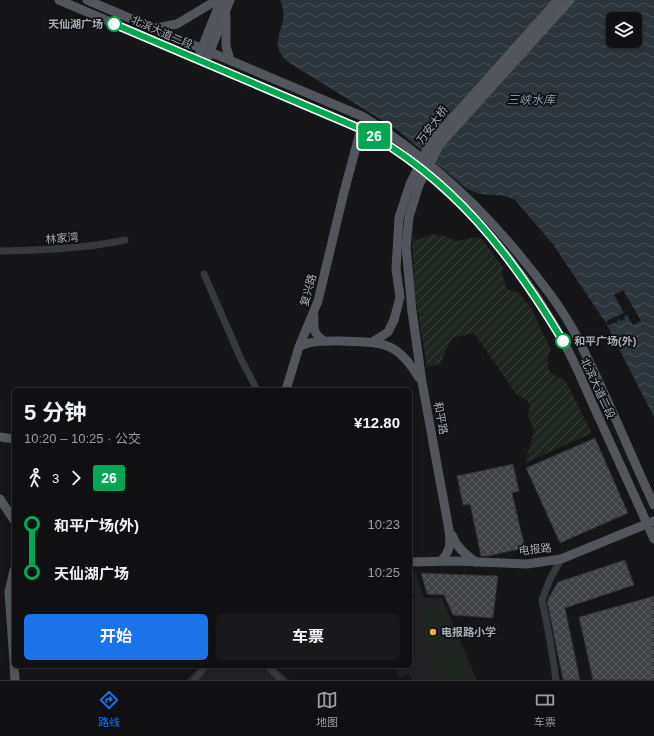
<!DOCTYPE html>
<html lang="zh">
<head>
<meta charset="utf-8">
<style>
  :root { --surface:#101012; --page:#19191b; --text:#f1f3f6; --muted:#9c9d9f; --line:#303032; --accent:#1a73e8 }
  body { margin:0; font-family:Helvetica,"Noto Sans SC",sans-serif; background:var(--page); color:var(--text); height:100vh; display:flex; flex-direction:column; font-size:15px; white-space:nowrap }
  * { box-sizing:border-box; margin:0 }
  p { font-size:13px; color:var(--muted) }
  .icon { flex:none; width:22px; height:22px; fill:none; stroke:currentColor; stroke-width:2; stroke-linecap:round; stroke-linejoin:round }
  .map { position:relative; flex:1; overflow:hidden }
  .drawer { position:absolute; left:12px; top:388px; width:400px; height:280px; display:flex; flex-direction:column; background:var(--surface); border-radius:6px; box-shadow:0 2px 6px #0003,0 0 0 1px var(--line) }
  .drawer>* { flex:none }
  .badge { padding:0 8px; border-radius:3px; font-size:14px; line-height:26px }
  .controls { position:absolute; left:606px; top:12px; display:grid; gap:8px }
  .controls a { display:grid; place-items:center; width:36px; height:36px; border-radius:6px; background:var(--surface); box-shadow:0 2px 6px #0003,0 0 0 1px var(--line); font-size:20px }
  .map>.badge { position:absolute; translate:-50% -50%; box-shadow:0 0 0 2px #fff }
  .legs { display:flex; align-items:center; gap:6px; height:44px; padding:0 12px; font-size:13px }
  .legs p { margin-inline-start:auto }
  .summary { display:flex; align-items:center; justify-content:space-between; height:68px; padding:0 12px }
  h1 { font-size:22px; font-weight:700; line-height:30px }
  .button { display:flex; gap:8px; margin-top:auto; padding:8px 12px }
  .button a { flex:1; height:46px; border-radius:6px; background:var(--accent); color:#fff; font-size:16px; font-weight:700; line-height:46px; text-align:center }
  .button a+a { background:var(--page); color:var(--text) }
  ul { padding:0 12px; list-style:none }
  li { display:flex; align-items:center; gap:14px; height:48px; font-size:15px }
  li i { display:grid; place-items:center; width:6px; height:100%; margin:0 5px; background:currentColor }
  li i::after { content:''; width:10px; height:10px; margin:-5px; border:3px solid; border-radius:50%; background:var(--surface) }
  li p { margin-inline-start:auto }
  li:first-child i { background:linear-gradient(#0000 50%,currentColor 0) }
  li:last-child i { background:linear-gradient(currentColor 50%,#0000 0) }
  .tabs { display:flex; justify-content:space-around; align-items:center; height:56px; border-top:1px solid var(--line); background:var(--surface); font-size:11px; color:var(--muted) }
  .tabs a { display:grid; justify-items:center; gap:2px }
  .tabs .on { color:var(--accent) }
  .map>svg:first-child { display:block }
</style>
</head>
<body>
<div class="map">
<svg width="654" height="680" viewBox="0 0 654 680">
  <defs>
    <pattern id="garden-furrows" width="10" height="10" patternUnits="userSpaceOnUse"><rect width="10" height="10" fill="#1e261f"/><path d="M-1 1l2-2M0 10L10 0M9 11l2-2" fill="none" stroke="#3c433d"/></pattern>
    <pattern id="water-waves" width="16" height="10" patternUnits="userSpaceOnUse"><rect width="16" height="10" fill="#2c353c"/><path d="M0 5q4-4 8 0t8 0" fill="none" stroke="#485056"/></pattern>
    <pattern id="building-cross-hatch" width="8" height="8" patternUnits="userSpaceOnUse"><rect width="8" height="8" fill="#404145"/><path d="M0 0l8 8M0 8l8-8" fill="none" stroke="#595a5e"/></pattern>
  </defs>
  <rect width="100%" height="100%" fill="#161618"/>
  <g fill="#222225">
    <polygon points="416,574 424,598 442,598 477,680 412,680 409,674 399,678 395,666 410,666 410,599 415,597 410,582 410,576"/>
    <polygon points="199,666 274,666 290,680 186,680"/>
  </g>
  <path fill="url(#garden-furrows)" d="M432 234 444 236 456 241 477 237 483 240 503 268 502 274 507 289 519 293 531 308 551 350 549 353C546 371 548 373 565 380L592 433 525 463 534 431 528 416 530 406 527 400 516 394 474 333 452 338 440 364 427 367 414 288 412 237 417 240Z"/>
  <g fill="#1e261f">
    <polygon points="430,605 441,606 444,610 468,671 468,680 462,680 463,675 439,612 432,609 426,611 424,616 438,611 448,638 434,643 424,618 445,680 441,680 419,622 421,611"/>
    <polygon points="452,651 462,678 447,680 438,657"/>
  </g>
  <path fill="url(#water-waves)" fill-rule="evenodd" d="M280 0H654V417L606 323 552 243 515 200 506 196 480 194 467 189 396 129 288 62C263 40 293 27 280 0ZM613 19H635V41H613Z"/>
  <polygon fill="#161618" points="623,290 641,321 633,325 627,315 624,316 625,319 621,321 619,319 617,320 618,322 608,325 606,323 608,320 624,313 614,295"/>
  <g fill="url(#building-cross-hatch)" stroke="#303034">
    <polygon points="595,438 628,513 560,543 526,468"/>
    <polygon points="513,464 519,491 512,493 525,548 488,556 481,556 470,504 463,505 457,476"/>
    <polygon points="625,560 634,585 565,608 580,680 563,680 547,601 558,582"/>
    <polygon points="421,573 498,576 493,618 453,615 444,595 427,594"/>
    <polygon points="654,596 654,680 593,680 579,617"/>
  </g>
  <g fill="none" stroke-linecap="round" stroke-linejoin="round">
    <g stroke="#37383d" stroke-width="7">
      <path d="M0 251C42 250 83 249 125 240"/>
      <polyline points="204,274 240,357 257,390"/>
      <polyline points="267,666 282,680"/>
      <polyline points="194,680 206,666"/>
      <polyline points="556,680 550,640 542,600 550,579 561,559"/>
    </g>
    <g stroke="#53555c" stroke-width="9">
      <path d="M59 0 361 129C446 176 517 256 563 341 575 362 584 385 594 407 614 451 634 495 654 539"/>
      <path d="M87 0 364 117C429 158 482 207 529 267 547 289 564 312 577 337 605 391 628 449 654 505"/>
      <polyline points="226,16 226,46 230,60"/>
      <polyline points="156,28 177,24 217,0"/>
      <polyline points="200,53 221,0"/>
      <polyline points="208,57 230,0"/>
      <path d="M412 311 422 382 449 530C451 544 450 551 441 561"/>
      <path d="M314 317C313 329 314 334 324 341"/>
      <polyline points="374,341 388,332 394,320"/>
      <path d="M299 347C311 340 326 341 341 341 381 343 396 339 419 378"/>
      <polyline points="286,390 299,347 318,301 344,192 362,125"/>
      <polyline points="0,437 14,439"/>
      <polyline points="0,499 14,520"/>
      <path d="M452 535C457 548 465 554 476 562"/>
      <polyline points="410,562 457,561 527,564 561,559 654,521"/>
      <polyline points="14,570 9,592 14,662"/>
      <polyline points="14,666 15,680"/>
    </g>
    <g stroke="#53555c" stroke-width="9">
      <polyline points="412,311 406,247 409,217 419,185 440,144 570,0"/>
      <polyline points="394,320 400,297 396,269 399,218 410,184 431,142 558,0"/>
    </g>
  </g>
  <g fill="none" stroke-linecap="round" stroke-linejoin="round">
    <g stroke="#fff" stroke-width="9">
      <path id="line-1" d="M114 24 361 129C453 179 510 253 563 341"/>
    </g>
    <use href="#line-1" stroke="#00a651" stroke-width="6"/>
  </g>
  <g fill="#fff" stroke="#00a651" stroke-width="2">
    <circle cx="114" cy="24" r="7"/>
    <circle cx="563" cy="341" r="7"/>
  </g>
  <circle fill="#f2b134" stroke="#111113" stroke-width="1.5" cx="433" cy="632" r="4"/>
  <g text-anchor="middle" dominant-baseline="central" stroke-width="3.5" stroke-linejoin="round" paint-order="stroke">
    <g font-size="11" font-weight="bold" fill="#a8adb8" stroke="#111113" text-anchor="end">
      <text x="103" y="24">天仙湖广场</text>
      <text x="574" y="341" text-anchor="start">和平广场(外)</text>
    </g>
    <g font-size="11" fill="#a8adb8" stroke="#111113">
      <text transform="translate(162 32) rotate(24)">北滨大道二段</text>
      <text transform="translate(432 125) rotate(-53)">万安大桥</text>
      <text transform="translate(62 238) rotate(-4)">林家湾</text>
      <text transform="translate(308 290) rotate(-75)">复兴路</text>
      <text transform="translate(598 388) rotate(65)">北滨大道二段</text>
      <text transform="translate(441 418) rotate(79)">和平路</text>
      <text transform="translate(535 549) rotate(-6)">电报路</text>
    </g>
    <g font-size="11" font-weight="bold" fill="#a8adb8" stroke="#111113" text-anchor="start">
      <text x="441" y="632">电报路小学</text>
    </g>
    <g font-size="12" font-style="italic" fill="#7f9bb3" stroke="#111113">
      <text x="531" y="100">三峡水库</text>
    </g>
  </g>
</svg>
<div class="controls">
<a><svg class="icon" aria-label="layers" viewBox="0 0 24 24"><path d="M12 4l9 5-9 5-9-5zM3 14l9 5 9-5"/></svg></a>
</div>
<b class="badge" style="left:374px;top:136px;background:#00a651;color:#fff">26</b>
<section class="drawer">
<div class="summary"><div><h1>5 分钟</h1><p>10:20 – 10:25 · 公交</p></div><b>¥12.80</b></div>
<div class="legs"><svg class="icon" aria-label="walk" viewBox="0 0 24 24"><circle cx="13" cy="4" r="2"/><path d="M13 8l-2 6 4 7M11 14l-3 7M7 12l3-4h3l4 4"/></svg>3<svg class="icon" aria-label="forward" viewBox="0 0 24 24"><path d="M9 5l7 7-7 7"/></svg><b class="badge" style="background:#00a651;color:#fff">26</b></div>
<ul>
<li><i style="color:#00a651"></i><b>和平广场(外)</b><p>10:23</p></li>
<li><i style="color:#00a651"></i><b>天仙湖广场</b><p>10:25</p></li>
</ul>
<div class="button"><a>开始</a><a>车票</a></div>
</section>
</div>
<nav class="tabs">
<a class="on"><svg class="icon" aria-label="directions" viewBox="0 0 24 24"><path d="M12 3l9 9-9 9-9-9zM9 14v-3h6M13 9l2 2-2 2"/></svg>路线</a>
<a><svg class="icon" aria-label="map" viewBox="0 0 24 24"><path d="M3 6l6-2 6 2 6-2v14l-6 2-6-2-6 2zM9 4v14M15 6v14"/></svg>地图</a>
<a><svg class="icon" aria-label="tickets" viewBox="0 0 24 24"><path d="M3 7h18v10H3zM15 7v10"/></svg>车票</a>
</nav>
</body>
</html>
